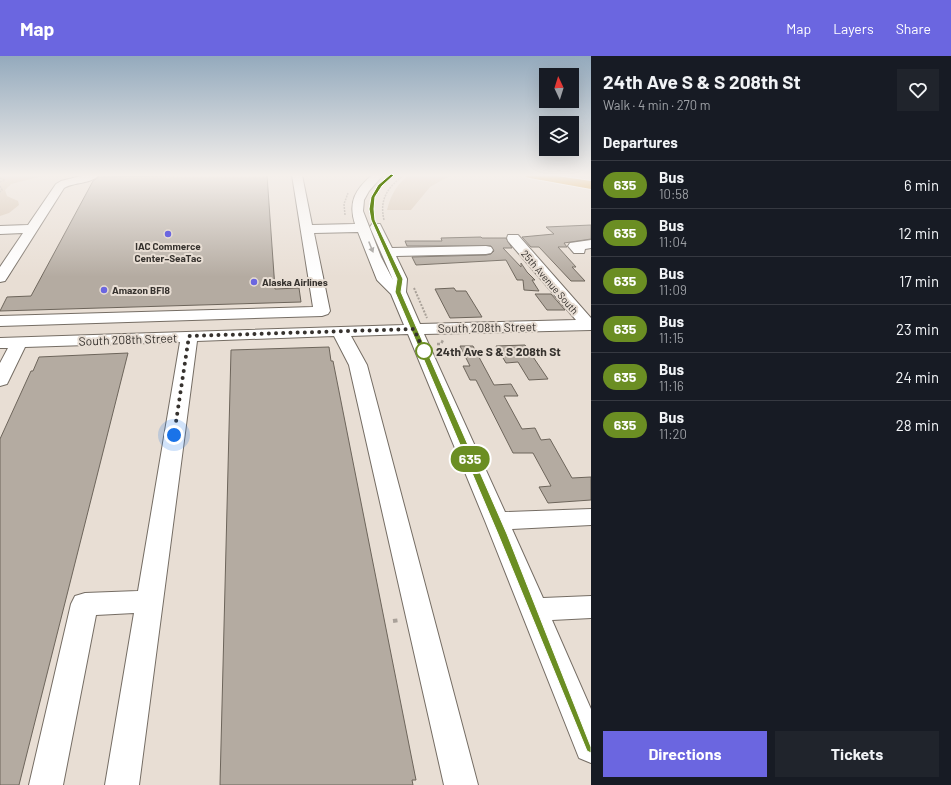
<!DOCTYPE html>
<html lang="en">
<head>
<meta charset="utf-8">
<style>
  :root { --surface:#171b24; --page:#20242c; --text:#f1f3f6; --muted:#9ea1a6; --line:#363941; --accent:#6b66e0 }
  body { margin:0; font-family:Barlow,sans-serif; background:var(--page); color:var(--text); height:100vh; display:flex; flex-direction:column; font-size:15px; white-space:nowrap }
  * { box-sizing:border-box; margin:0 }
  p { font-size:13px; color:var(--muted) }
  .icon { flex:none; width:22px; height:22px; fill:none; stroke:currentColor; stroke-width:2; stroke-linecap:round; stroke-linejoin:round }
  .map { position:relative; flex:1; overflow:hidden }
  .details { display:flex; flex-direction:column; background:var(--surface); width:360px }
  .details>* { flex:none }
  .badge { padding:0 8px; border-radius:13px; font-size:14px; line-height:26px }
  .needle { width:26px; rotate:356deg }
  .fabs { position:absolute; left:539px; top:12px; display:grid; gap:8px }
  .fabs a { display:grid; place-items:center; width:40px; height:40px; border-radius:0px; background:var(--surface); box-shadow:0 4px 16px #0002; font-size:20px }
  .you { position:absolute; width:20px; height:20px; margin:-10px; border:3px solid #fff; border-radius:50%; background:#1a73e8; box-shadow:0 0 0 6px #1a73e833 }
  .map>.badge { position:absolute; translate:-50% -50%; box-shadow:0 0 0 2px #fff }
  h2 { padding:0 12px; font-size:15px; line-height:36px }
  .round { display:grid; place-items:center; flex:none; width:42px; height:42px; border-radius:0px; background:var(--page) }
  .summary { display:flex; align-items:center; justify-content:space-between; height:68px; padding:0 12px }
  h1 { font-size:19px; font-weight:700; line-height:30px }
  .action { display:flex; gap:8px; margin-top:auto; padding:8px 12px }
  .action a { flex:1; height:46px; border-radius:0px; background:var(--accent); color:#fff; font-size:16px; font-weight:700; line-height:46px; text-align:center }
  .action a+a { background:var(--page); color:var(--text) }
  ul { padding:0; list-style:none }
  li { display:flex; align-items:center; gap:12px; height:48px; padding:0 12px; border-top:1px solid var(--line) }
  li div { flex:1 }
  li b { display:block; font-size:15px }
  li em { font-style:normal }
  li .badge { min-width:44px; font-weight:700; text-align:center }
  header { display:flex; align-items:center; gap:24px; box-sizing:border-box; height:56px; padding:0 20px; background:var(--accent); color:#fff }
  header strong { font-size:19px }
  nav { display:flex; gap:22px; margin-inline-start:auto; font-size:14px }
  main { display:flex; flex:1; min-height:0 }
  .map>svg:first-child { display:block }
</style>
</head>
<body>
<header>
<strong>Map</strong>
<nav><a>Map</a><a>Layers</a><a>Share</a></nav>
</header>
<main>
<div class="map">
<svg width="591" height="729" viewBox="0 0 591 729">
  <rect width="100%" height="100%" fill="#e8ded4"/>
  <g fill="#d5c4b0">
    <polygon points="0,119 47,119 11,128 5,134 7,140 18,145 19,149 9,157 0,160"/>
    <path d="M409 119H451L430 131 411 154H387C391 139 396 129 409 119Z"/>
  </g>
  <g fill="#b4aba1" stroke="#6d655b">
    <polygon points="208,119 267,119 275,233 299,232 301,246 0,255 7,241 31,240 93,125 99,121"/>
    <polygon points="591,169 591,183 564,187 567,191 558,191 576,211 572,211 585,225 571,225 539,191 531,191 522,181 554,178 546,171"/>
    <polygon points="481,181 482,182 506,182 512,192 503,192 521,211 521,207 527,216 535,224 532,224 539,235 524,234 523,224 517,224 506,204 416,209 412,201 486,199 491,198 494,195 491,190 407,190 405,185 442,185 441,182"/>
    <polygon points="454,232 456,235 466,235 482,261 450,262 435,233"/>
    <polygon points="535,238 551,238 565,254 547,254"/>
    <polygon points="525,289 548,323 529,324 518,306 506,307 496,290"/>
    <polygon points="460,290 473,290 494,329 511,328 518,340 504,340 522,373 535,372 541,384 550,383 572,422 591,421 591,444 548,447 539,431 551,430 533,397 513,397 476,324 470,324 463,310 470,310"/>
    <polygon points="329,291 331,305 333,305 416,724 412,724 413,729 220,729 231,294"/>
    <polygon points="128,297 19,729 0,729 0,383 31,315 33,315 39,301"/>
  </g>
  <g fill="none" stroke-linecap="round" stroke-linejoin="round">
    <g stroke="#756d64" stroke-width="2">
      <g id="minor">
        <path d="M85 119H99C91 128 74 126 64 132L7 222 5 225 0 226V211L23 177 0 178V170L28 169 56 128 61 125Z"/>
        <path d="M292 119H302L312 169 355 168C348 146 355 134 372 119H383L369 135 364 144 363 155 381 201 393 224 370 171 372 168H380L392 192 486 190 491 191 493 194 491 197 486 198 396 200 407 223 406 236 420 268 576 264 508 185 507 182 508 179H518L591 262V274L424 278 505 456 591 453V469L512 473 543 542 591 540V562L552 564 591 653V707L579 702 485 465 408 278 351 280 367 309 478 729H444L349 309 334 280 197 285 139 729H105L134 557 96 559 63 729H29L71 548 75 540 85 537 138 535 180 286 25 291 9 324 7 328 0 330V307L8 292H0V282L404 269 391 238 377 224 358 176 314 177 330 255 328 258 322 260 0 270V260L313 251Z"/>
        <polygon points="591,184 591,192 585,193 584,197 574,197 568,190 570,187"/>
      </g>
    </g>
    <g stroke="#fff" stroke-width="2">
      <polygon id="highway" points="524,119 550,119 591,125 591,133 530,122 526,121"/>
    </g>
    <g stroke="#a9a199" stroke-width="1.5" stroke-dasharray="2 1" stroke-linecap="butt">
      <polyline points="0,122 5,124 0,126"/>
      <polyline points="0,130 2,134 0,136"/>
      <polyline points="345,159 344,148 348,137"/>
      <path d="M384 164C379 143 388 131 404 119"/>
    </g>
    <polyline stroke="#a9a199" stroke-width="2" stroke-dasharray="2 1.5" stroke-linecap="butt" points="414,232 427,262"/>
    <polyline stroke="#a9a199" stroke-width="2.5" stroke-dasharray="3 2" stroke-linecap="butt" points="437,288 441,288 443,284"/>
    <polyline stroke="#a9a199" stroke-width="4" stroke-dasharray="4.5 3" stroke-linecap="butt" points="393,565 400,564"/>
    <use href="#minor" fill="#fff" fill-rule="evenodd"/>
    <use href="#highway" fill="#d88c07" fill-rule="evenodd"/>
  </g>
  <defs><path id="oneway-solid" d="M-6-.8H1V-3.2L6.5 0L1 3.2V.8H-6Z"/></defs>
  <use fill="#9a9896" href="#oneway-solid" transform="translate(371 191) rotate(68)"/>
  <linearGradient id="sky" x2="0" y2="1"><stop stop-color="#94aabd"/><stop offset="0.54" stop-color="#f5f0ec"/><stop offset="1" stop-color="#f5f0ec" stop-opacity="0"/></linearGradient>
  <rect width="591" height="221" fill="url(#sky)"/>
  <polygon fill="#6b8e23" stroke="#fff" points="391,118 394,119 382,130 375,141 374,153 375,164 403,223 401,236 507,478 591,691 591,697 587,695 498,478 395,236 397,223 371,164 369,153 371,141 378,129"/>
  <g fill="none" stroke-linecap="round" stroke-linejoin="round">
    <polyline stroke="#36322e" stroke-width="4" stroke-dasharray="0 7.2" points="174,379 189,280 414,273 426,301 424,295"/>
  </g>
  <g fill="#6b66e0" stroke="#e8ded4" stroke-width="1.5">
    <circle cx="168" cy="178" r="4"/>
    <circle cx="254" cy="226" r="4"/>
    <circle cx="104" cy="234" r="4"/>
  </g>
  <circle fill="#fff" stroke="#6b8e23" stroke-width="2" cx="424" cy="295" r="8"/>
  <g text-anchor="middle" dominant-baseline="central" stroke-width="4" stroke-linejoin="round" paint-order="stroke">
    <g font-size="10" font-weight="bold" fill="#36322e" stroke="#e8ded4" text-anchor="start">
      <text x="168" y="190" text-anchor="middle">IAC Commerce<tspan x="168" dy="12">Center–SeaTac</tspan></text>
      <text x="262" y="226">Alaska Airlines</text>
      <text x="112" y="234">Amazon BFI8</text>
    </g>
    <g font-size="10" fill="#36322e" stroke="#e8ded4">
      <text transform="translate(550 226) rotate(49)">25th Avenue South</text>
    </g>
    <g font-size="12" fill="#36322e" stroke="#e8ded4">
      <text transform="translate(487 271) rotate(-1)">South 208th Street</text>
      <text transform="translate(128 283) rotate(-2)">South 208th Street</text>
    </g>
    <g font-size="12" font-weight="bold" fill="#36322e" stroke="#e8ded4" text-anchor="start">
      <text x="436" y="295">24th Ave S &amp; S 208th St</text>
    </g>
  </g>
</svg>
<div class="fabs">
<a><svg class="needle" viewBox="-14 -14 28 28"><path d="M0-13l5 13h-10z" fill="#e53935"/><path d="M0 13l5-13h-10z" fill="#9ea1a6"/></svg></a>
<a><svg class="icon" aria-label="layers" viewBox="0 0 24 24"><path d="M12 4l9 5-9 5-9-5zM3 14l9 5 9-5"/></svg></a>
</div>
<div class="you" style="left:174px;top:379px"></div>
<b class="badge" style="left:470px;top:403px;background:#6b8e23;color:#fff">635</b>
</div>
<section class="details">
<div class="summary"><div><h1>24th Ave S &amp; S 208th St</h1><p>Walk · 4 min · 270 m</p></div><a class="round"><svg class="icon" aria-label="heart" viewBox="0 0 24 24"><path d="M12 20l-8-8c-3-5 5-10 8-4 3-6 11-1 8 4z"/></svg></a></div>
<h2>Departures</h2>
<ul>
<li><span class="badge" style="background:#6b8e23;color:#fff">635</span><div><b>Bus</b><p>10:58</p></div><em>6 min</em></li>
<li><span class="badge" style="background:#6b8e23;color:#fff">635</span><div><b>Bus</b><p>11:04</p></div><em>12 min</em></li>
<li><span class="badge" style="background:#6b8e23;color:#fff">635</span><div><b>Bus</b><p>11:09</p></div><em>17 min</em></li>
<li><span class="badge" style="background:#6b8e23;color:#fff">635</span><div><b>Bus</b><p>11:15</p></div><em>23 min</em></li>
<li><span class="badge" style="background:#6b8e23;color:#fff">635</span><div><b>Bus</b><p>11:16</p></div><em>24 min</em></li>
<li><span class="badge" style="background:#6b8e23;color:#fff">635</span><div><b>Bus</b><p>11:20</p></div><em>28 min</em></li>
</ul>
<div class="action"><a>Directions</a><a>Tickets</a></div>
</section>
</main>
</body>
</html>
